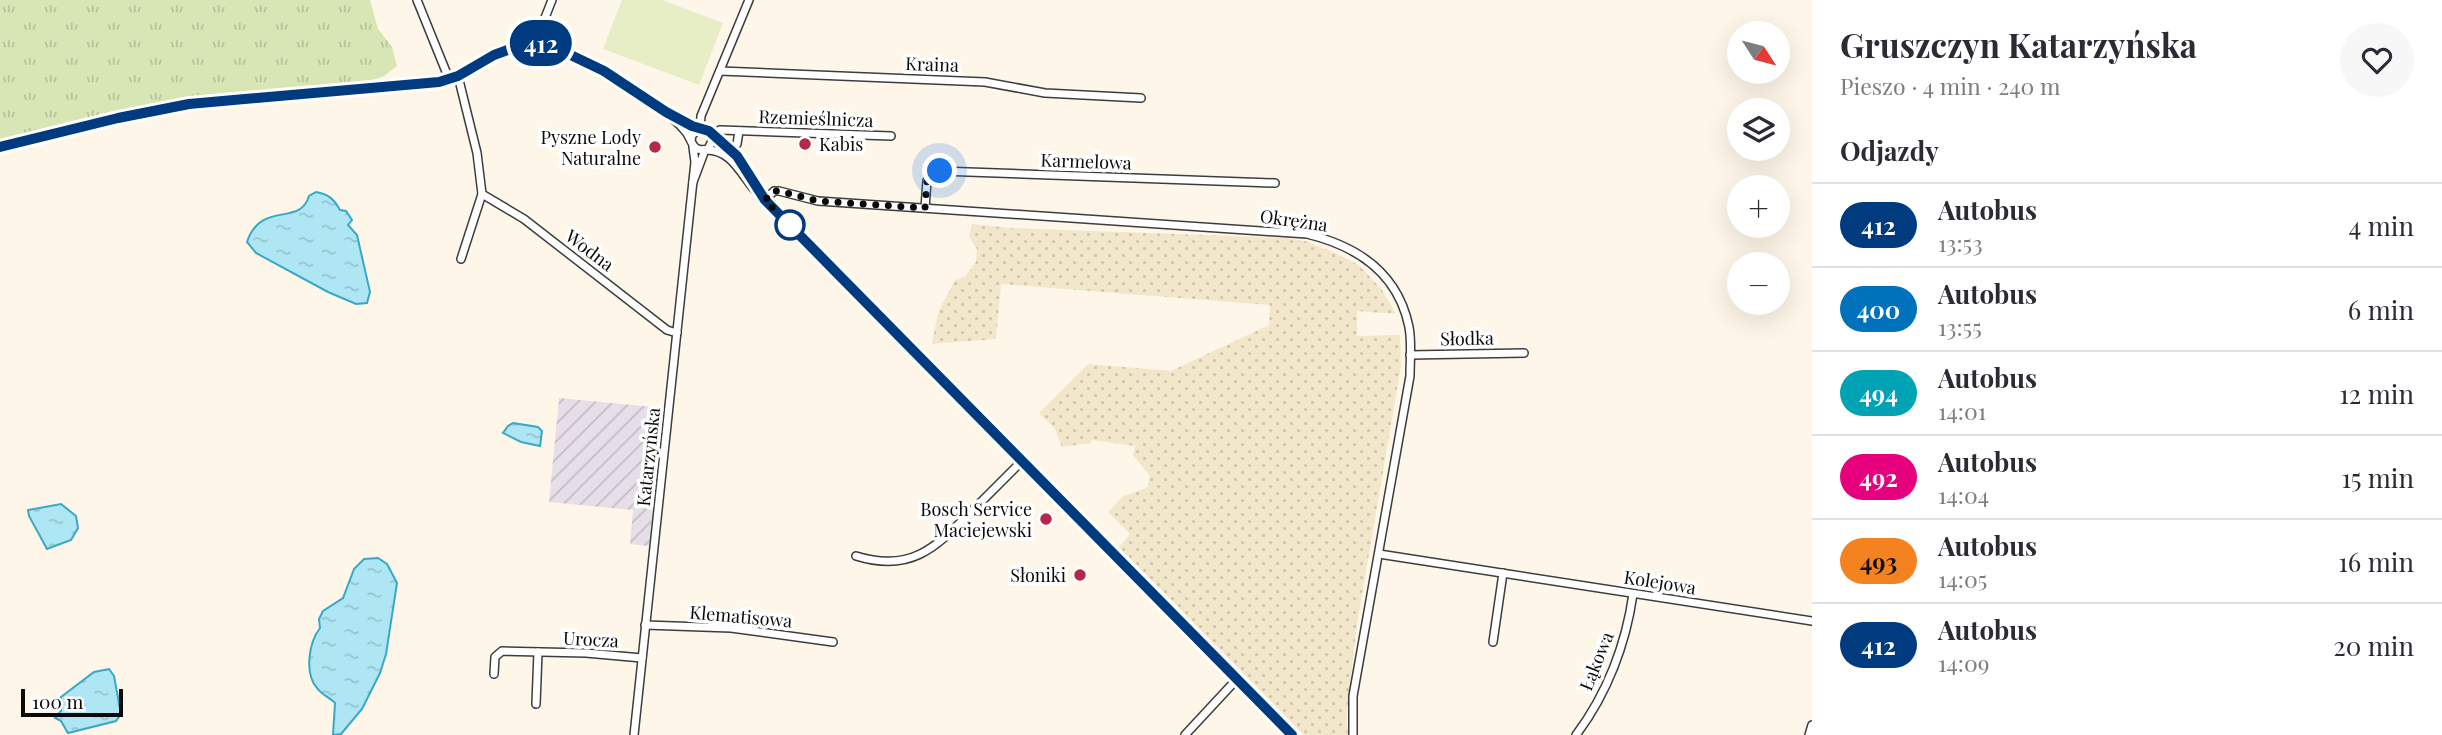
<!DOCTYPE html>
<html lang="pl">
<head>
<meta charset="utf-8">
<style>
  :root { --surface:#fff; --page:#f7f7f7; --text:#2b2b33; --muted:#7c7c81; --line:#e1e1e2 }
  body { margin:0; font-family:"Playfair Display",serif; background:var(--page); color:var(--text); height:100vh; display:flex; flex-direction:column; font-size:26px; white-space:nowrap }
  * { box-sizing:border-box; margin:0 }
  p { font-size:23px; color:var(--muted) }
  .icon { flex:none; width:38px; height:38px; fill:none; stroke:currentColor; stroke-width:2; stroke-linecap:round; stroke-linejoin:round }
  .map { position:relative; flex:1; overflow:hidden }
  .panel { display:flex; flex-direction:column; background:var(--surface); width:630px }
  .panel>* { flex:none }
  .badge { padding:0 14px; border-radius:23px; font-size:24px; line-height:46px }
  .needle { width:46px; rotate:126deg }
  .fabs { position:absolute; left:1727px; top:21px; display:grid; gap:14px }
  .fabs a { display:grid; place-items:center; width:63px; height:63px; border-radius:50%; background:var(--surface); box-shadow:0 7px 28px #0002; font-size:35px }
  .scale { position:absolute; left:21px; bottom:18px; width:102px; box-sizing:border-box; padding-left:7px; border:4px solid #0a0a0a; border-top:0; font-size:19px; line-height:24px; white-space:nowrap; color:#0a0a0a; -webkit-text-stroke:5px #fff; paint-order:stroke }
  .you { position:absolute; width:35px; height:35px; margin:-18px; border:5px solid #fff; border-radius:50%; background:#1a73e8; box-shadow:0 0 0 10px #1a73e833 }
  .map>.badge { position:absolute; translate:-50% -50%; box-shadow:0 0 0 4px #fff }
  h2 { padding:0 28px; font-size:26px; line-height:63px }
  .round { display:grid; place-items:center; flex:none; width:74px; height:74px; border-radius:37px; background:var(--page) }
  .overview { display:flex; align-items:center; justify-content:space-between; height:119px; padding:0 28px }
  h1 { font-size:33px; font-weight:700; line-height:52px }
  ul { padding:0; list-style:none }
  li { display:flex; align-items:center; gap:21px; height:84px; padding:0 28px; border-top:2px solid var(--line) }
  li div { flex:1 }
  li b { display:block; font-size:26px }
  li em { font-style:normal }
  li .badge { min-width:77px; font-weight:700; text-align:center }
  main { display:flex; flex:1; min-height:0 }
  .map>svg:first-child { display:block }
</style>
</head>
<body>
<main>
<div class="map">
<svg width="1812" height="735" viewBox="0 0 1812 735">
  <defs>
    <pattern id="industrial-furrows" width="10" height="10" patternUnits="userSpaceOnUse" patternTransform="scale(1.75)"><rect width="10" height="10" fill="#e6dee9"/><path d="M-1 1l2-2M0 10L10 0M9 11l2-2" fill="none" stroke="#c4bdc6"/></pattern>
    <pattern id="farmland-dots" width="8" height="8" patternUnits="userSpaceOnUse" patternTransform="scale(1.75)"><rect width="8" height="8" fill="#f2e7ca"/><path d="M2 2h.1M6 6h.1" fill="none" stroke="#cec5ac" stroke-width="1.8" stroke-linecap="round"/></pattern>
    <pattern id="grass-tufts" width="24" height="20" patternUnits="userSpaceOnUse" patternTransform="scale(1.75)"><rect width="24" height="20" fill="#d7e6b4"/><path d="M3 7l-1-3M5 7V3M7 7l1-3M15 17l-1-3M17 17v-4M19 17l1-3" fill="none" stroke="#b7c499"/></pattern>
    <pattern id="water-ripples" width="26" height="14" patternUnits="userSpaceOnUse" patternTransform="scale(1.75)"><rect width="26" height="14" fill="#afe6f3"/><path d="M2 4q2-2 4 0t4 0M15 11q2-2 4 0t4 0" fill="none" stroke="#95c4cf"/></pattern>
  </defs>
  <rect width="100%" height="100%" fill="#fef6e8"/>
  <polygon fill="url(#industrial-furrows)" points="559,398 663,408 649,546 630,544 633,510 549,502"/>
  <polygon fill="url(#farmland-dots)" points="972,224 1009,228 1286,238 1305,241 1333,252 1359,265 1382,290 1396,314 1357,311 1357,336 1400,335 1401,366 1357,624 1346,720 1348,735 1304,735 1119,547 1130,534 1108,512 1123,496 1147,488 1150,476 1133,455 1135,446 1092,440 1091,443 1062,447 1055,429 1039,413 1088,364 1171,371 1269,325 1270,305 1001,284 996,339 932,344 938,313 955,280 965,277 976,262 977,249 969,237"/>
  <polygon fill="url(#grass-tufts)" points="0,0 370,0 378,29 392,47 397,66 384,76 363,84 202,98 146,107 0,143"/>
  <polygon fill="#e7eec5" points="622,0 662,0 723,23 699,85 603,49"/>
  <g fill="url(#water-ripples)" stroke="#39a8c7" stroke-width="2">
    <path d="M316 192C328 194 334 199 340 210L346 211 352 220 348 225 357 235 370 292 367 303 356 304 328 292 256 253 247 242C261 200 300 227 309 196Z"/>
    <polygon points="513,423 538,427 542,431 540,446 521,442 503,433 508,426"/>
    <polygon points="61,504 76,516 78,528 71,540 47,549 29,516 28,510"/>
    <path d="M378 558 387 564 397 583 386 654 380 673 362 709 341 734 333 735 335 703C330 698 321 694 317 688 304 673 309 642 320 628L319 619 323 611 343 598 354 569 364 559Z"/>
    <polygon points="109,669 114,676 121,714 116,721 68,733 61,721 55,718 61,711 61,697 94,672"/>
  </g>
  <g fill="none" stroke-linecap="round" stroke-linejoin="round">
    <g stroke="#3d3d3d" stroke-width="10">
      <g id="minor">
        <polyline points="417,0 449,79"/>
        <polyline points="535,43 552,0"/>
        <polyline points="720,71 985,82 1045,93 1141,98"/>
        <polyline points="458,76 477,153 482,194 461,259"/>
        <path d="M672 118C677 122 682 127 686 132 693 142 692 153 708 149L713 139 709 131 700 128 692 135 691 141"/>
        <polyline points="720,130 891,136"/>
        <polyline points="713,136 737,156 754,185"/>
        <path d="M0 147 118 118 189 104 439 82C471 75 495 49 527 44 580 35 650 116 700 128L701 116 749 0"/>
        <polyline points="730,153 737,144 739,131"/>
        <path d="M693 182 705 150C729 149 739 170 752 187L1292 735"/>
        <polyline points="482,194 524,219 667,330 677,333"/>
        <path d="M765 200 774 191H779L818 201 1307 234C1357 246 1398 273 1409 327 1412 343 1410 360 1410 376L1353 696V735"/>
        <polyline points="925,208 927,181 931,173 940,171 1275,183"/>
        <polyline points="1410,355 1524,353"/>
        <polyline points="1379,554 1812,621"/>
        <path d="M856 556C911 573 935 548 971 512 988 495 1005 478 1022 461"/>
        <polyline points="645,625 731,628 833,642"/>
        <polyline points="1493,642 1503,573"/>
        <polyline points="494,674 495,657 502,651 586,653 642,658"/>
        <polyline points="536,704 538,652"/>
        <polyline points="634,735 695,162 693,147"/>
        <polyline points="1185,735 1237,679"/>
        <path d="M1576 735C1607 694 1626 644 1633 594"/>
        <polyline points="1809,735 1812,725"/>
      </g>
    </g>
    <use href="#minor" stroke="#fff" stroke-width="7"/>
  </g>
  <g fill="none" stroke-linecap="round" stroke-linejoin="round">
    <g stroke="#fff" stroke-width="16">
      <polyline id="line" points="0,147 118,118 189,104 439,82 458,76 494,55 516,47 535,43 554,47 604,71 666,112 692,126 709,131 737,156 765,200 1292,735"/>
    </g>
    <use href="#line" stroke="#003b80" stroke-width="10"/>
    <polyline stroke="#0a0a0a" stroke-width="7" stroke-dasharray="0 12.6" points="790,225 765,200 774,191 779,191 818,201 925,208 927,181 931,173 940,171"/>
  </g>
  <g fill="#b32948" stroke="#fff" stroke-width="2.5">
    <circle cx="805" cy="144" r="7"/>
    <circle cx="655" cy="147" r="7"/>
    <circle cx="1046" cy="519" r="7"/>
    <circle cx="1080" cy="575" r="7"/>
  </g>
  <circle fill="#fff" stroke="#003b80" stroke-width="3.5" cx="790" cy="225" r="14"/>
  <g text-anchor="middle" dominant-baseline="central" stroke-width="7" stroke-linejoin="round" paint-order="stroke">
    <g font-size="18" fill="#0a0a0a" stroke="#fff">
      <text transform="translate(932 64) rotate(2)">Kraina</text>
      <text transform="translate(816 118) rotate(2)">Rzemieślnicza</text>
      <text transform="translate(1086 161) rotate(2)">Karmelowa</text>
      <text transform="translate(1294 220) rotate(8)">Okrężna</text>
      <text transform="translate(590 250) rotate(37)">Wodna</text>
      <text transform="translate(1467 338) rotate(-1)">Słodka</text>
      <text transform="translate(648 457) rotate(-84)">Katarzyńska</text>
      <text transform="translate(1660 582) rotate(9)">Kolejowa</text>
      <text transform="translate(741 616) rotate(5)">Klematisowa</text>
      <text transform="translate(591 639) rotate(3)">Urocza</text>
      <text transform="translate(1596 661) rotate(-68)">Łąkowa</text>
    </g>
    <g font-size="18" fill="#0a0a0a" stroke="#fff" text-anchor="end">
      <text x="641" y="137">Pyszne Lody<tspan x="641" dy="21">Naturalne</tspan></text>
      <text x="819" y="144" text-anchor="start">Kabis</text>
      <text x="1032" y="509">Bosch Service<tspan x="1032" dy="21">Maciejewski</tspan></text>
      <text x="1066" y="575">Słoniki</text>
    </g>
  </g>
</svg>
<div class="fabs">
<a><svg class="needle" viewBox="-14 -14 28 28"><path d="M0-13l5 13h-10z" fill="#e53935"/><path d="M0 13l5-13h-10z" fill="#7c7c81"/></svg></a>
<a><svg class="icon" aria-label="layers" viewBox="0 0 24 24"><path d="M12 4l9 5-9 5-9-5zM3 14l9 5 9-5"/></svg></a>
<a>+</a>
<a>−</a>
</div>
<div class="scale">100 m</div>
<div class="you" style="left:940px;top:171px"></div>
<b class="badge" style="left:541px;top:43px;background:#003b80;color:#fff">412</b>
</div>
<section class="panel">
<div class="overview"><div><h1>Gruszczyn Katarzyńska</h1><p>Pieszo · 4 min · 240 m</p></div><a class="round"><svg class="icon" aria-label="heart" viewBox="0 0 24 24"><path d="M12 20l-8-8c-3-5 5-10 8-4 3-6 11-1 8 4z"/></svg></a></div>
<h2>Odjazdy</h2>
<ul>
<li><span class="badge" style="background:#003b80;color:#fff">412</span><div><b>Autobus</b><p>13:53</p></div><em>4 min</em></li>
<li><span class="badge" style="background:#0072bc;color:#fff">400</span><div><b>Autobus</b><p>13:55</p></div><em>6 min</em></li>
<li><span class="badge" style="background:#00a3b4;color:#fff">494</span><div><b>Autobus</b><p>14:01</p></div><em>12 min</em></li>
<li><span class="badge" style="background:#e6007e;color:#fff">492</span><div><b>Autobus</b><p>14:04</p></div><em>15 min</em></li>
<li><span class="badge" style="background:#f58220;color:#111">493</span><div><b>Autobus</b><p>14:05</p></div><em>16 min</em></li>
<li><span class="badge" style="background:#003b80;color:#fff">412</span><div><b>Autobus</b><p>14:09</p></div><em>20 min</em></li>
</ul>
</section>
</main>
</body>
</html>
